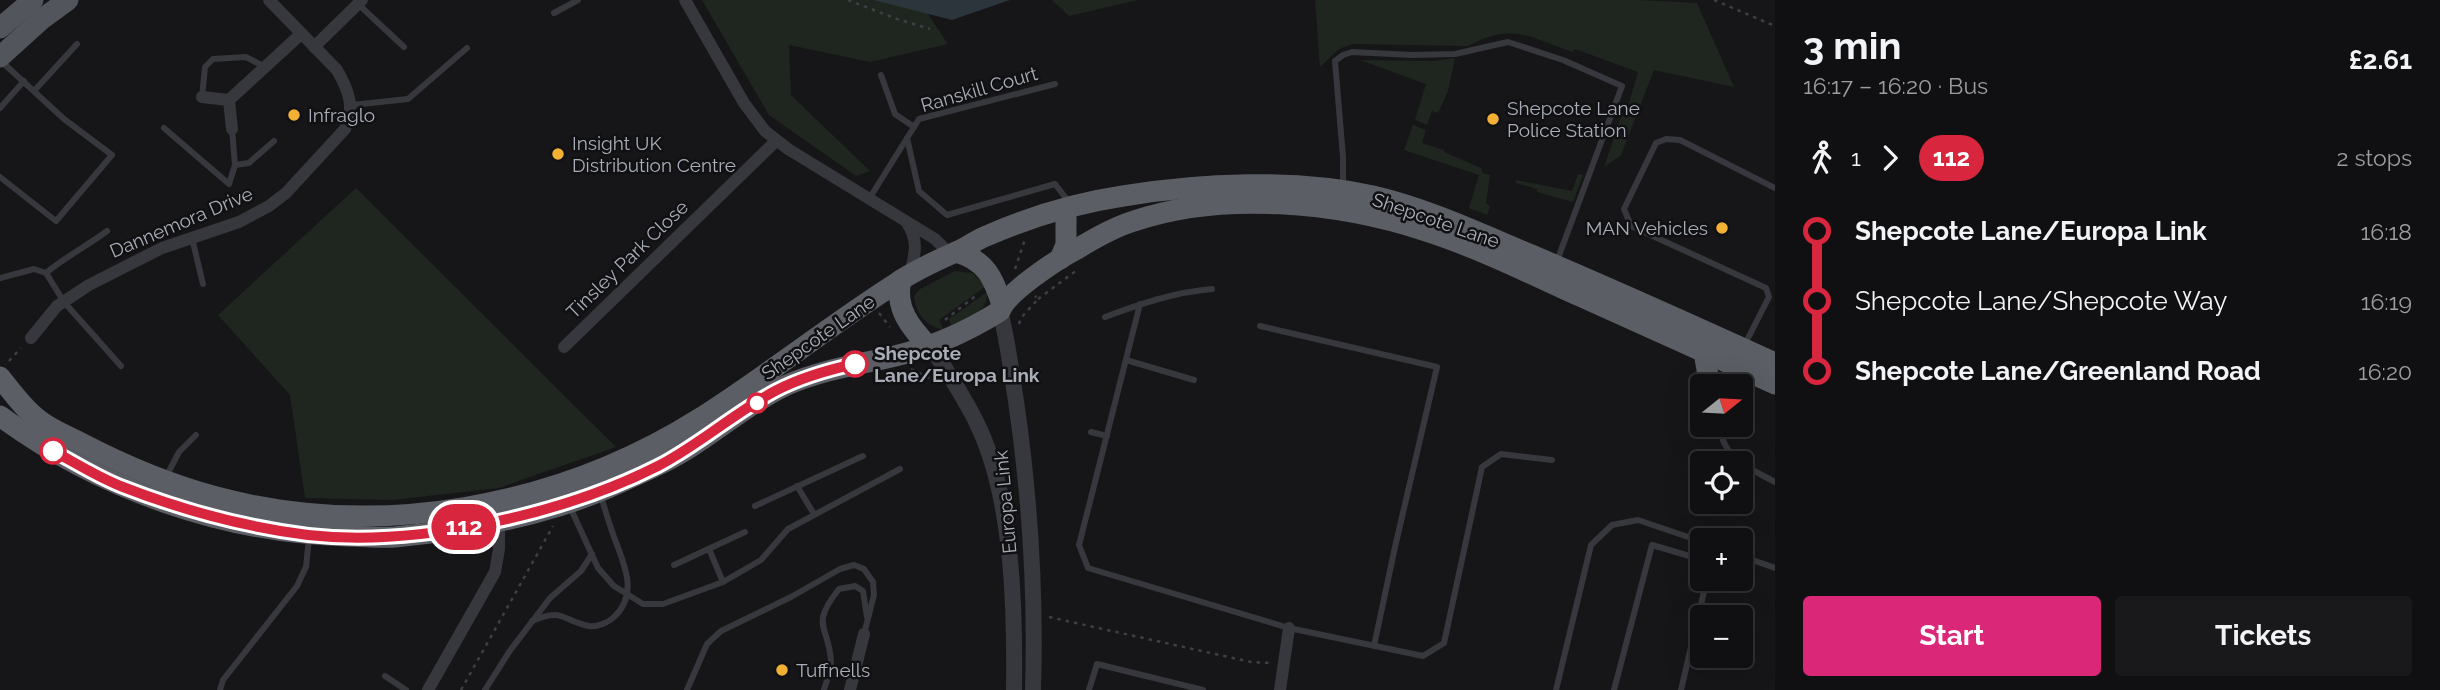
<!DOCTYPE html>
<html lang="en">
<head>
<meta charset="utf-8">
<style>
  :root { --surface:#101012; --page:#19191b; --text:#f1f3f6; --muted:#9c9d9f; --line:#303032; --accent:#db2777 }
  body { margin:0; font-family:Raleway,sans-serif; background:var(--page); color:var(--text); height:100vh; display:flex; flex-direction:column; font-size:26px; white-space:nowrap }
  * { box-sizing:border-box; margin:0 }
  p { font-size:23px; color:var(--muted) }
  .icon { flex:none; width:38px; height:38px; fill:none; stroke:currentColor; stroke-width:2; stroke-linecap:round; stroke-linejoin:round }
  .map { position:relative; flex:1; overflow:hidden }
  .panel { display:flex; flex-direction:column; background:var(--surface); width:665px }
  .panel>* { flex:none }
  .badge { padding:0 14px; border-radius:23px; font-size:24px; line-height:46px }
  .needle { width:46px; rotate:72deg }
  .tools { position:absolute; left:1690px; top:374px; display:grid; gap:14px }
  .tools a { display:grid; place-items:center; width:63px; height:63px; border-radius:7px; background:var(--surface); box-shadow:0 7px 28px #0002,0 0 0 2px var(--line); font-size:35px }
  .map>.badge { position:absolute; translate:-50% -50%; box-shadow:0 0 0 4px #fff }
  .legs { display:flex; align-items:center; gap:10px; height:77px; padding:0 28px; font-size:23px }
  .legs p { margin-inline-start:auto }
  .summary { display:flex; align-items:center; justify-content:space-between; height:119px; padding:0 28px }
  h1 { font-size:38px; font-weight:700; line-height:52px }
  .button { display:flex; gap:14px; margin-top:auto; padding:14px 28px }
  .button a { flex:1; height:80px; border-radius:7px; background:var(--accent); color:#fff; font-size:28px; font-weight:700; line-height:80px; text-align:center }
  .button a+a { background:var(--page); color:var(--text) }
  ul { padding:0 28px; list-style:none }
  li { display:flex; align-items:center; gap:24px; height:70px; font-size:26px }
  li i { display:grid; place-items:center; width:10px; height:100%; margin:0 9px; background:currentColor }
  li i::after { content:''; width:18px; height:18px; margin:-9px; border:5px solid; border-radius:50%; background:var(--surface) }
  li p { margin-inline-start:auto }
  li:first-child i { background:linear-gradient(#0000 50%,currentColor 0) }
  li:last-child i { background:linear-gradient(currentColor 50%,#0000 0) }
  main { display:flex; flex:1; min-height:0 }
  .map>svg:first-child { display:block }
</style>
</head>
<body>
<main>
<div class="map">
<svg width="1775" height="690" viewBox="0 0 1775 690">
  <rect width="100%" height="100%" fill="#161618"/>
  <g fill="#1e261f">
    <polygon points="702,0 873,0 927,13 948,44 870,62 789,45 791,95 870,171 856,176 769,115"/>
    <polygon points="1052,0 1138,0 1069,16"/>
    <path d="M1315 0H1639L1697 3 1734 87 1654 70 1621 155 1604 167 1621 117 1626 113 1638 72 1575 49 1572 52C1529 37 1512 22 1468 46L1352 44 1339 49 1320 67Z"/>
    <polygon points="1455,58 1448,91 1438,113 1432,111 1427,125 1415,120 1426,84 1360,60 1434,61"/>
    <polygon points="1413,125 1426,130 1422,143 1444,150 1444,152 1481,168 1483,173 1490,175 1486,203 1490,207 1487,215 1469,208 1479,175 1404,150"/>
    <polygon points="1578,174 1583,175 1573,202 1537,192 1537,189 1516,183 1516,180 1572,191"/>
    <polygon points="356,188 616,447 499,488 392,500 305,498 290,395 218,315"/>
    <path d="M955 271 972 273 986 286 939 320 944 330C925 325 916 315 914 296L920 289Z"/>
    <path d="M987 292C989 312 967 320 952 329L949 319Z"/>
  </g>
  <polygon fill="#2c353c" points="873,0 1010,0 952,20"/>
  <g fill="none" stroke-linecap="round" stroke-linejoin="round">
    <g stroke="#3d3f44" stroke-width="2.5" stroke-dasharray="3.5 5" stroke-linecap="butt">
      <polyline points="848,0 897,19 930,29"/>
      <polyline points="1714,0 1775,26"/>
      <polyline points="1015,269 1025,239"/>
      <polyline points="1038,299 1077,270"/>
      <polyline points="879,313 890,327"/>
      <polyline points="945,320 978,294"/>
      <polyline points="1019,324 1021,318 1038,299 1035,296"/>
      <polyline points="9,361 21,348"/>
      <polyline points="911,369 933,380"/>
      <polyline points="1049,617 1251,662 1272,663"/>
      <polyline points="461,690 553,526"/>
    </g>
    <g stroke="#37383d" stroke-width="6">
      <polyline points="358,4 404,47"/>
      <polyline points="554,13 578,0"/>
      <polyline points="881,75 895,114 914,127"/>
      <polyline points="34,91 77,44"/>
      <polyline points="202,97 205,67 213,59 246,57 265,67"/>
      <polyline points="352,105 408,99 467,48"/>
      <polyline points="0,108 24,81"/>
      <polyline points="164,128 229,184 235,165 232,129"/>
      <polyline points="907,138 919,191 947,215 1055,184 1065,197 1065,203"/>
      <polyline points="235,165 249,163 274,141"/>
      <polyline points="0,177 56,221 112,155 64,119 1,61"/>
      <polyline points="1343,186 1343,157 1335,61 1343,55 1352,52 1412,55 1455,54 1508,42 1563,60 1622,86 1557,261"/>
      <polyline points="869,199 919,119 1055,84"/>
      <path d="M107 231C87 246 65 257 46 273L64 302 121 366"/>
      <polyline points="192,238 203,284"/>
      <polyline points="0,278 34,269 46,273"/>
      <polyline points="1140,304 1079,545 1088,568 1289,628 1423,656 1444,643 1482,467 1501,454 1552,460"/>
      <path d="M1105 317C1140 304 1175 292 1212 289"/>
      <polyline points="1260,326 1437,367 1395,547 1374,646"/>
      <polyline points="1744,346 1769,297 1766,288 1631,226 1624,209 1656,143 1666,139 1680,140 1775,188"/>
      <polyline points="1126,360 1194,380"/>
      <polyline points="1727,387 1735,369"/>
      <polyline points="1741,393 1748,378"/>
      <path d="M1721 425C1719 441 1730 453 1740 464"/>
      <polyline points="1091,432 1107,436"/>
      <polyline points="1741,464 1775,482"/>
      <polyline points="166,477 179,452 196,435"/>
      <polyline points="797,486 814,514"/>
      <polyline points="755,506 863,456"/>
      <polyline points="570,507 598,568 614,586 643,604 663,604 723,582 761,560 788,529 900,469"/>
      <polyline points="709,549 723,582"/>
      <polyline points="1741,556 1775,568"/>
      <polyline points="674,565 745,532"/>
      <path d="M532 621C564 607 562 621 589 626 597 627 608 623 614 617 639 594 624 564 614 537 609 523 605 510 601 496"/>
      <polyline points="385,676 406,690"/>
      <polyline points="220,690 223,680 297,586 306,567 309,538"/>
      <polyline points="485,690 509,652 550,598 581,571 592,554"/>
      <polyline points="687,690 707,644 721,631 791,597 840,569 854,565 864,569 873,582 874,595 864,634"/>
      <path d="M824 690C826 682 831 671 831 662 829 624 809 627 839 589L855 586 863 591 867 617"/>
      <polyline points="1089,690 1097,664 1203,690"/>
      <polyline points="1556,690 1591,545 1612,525 1638,520 1703,542"/>
      <polyline points="1614,690 1652,545 1703,560"/>
      <polyline points="1681,690 1707,579"/>
    </g>
    <g stroke="#37383d" stroke-width="12">
      <polyline points="685,0 744,103 765,131 788,149 935,239 950,254"/>
      <polyline points="314,47 362,0"/>
      <polyline points="202,97 229,100 232,129"/>
      <polyline points="229,100 301,34"/>
      <path d="M907 223C919 240 915 255 910 274"/>
      <path d="M31 338 57 306 89 285 162 248 239 222 269 206 286 193 345 129C355 107 349 91 337 70L269 0"/>
      <polyline points="564,347 776,141"/>
      <polyline points="428,690 495,572 499,549 499,516"/>
      <polyline points="850,690 864,634"/>
      <polyline points="1280,690 1289,628"/>
    </g>
    <g stroke="#37383d" stroke-width="16">
      <path d="M1000 311C1008 341 1011 371 1016 401 1030 497 1036 593 1033 690"/>
      <path d="M931 346C948 374 967 400 980 430 1013 503 1015 611 1014 690"/>
    </g>
    <g stroke="#53555c" stroke-width="21">
      <polyline points="0,28 33,0"/>
      <polyline points="0,57 42,19 68,0"/>
    </g>
    <g stroke="#5b5e65" stroke-width="21">
      <path d="M956 252C986 260 994 279 1002 305"/>
      <polyline points="1060,259 1066,245 1066,209"/>
      <path d="M901 280C894 308 911 328 929 347"/>
      <polyline points="1704,352 1710,387"/>
      <path d="M0 377C12 392 24 409 39 420 52 430 68 436 81 443 125 466 168 484 216 497 378 540 557 508 699 419 767 376 830 325 898 282 917 269 938 260 958 251 967 247 975 241 984 237 1027 218 1076 203 1123 196 1201 183 1295 179 1373 196 1429 209 1483 235 1536 257 1616 291 1696 327 1775 363"/>
      <path d="M0 416C99 489 224 533 347 536 363 536 379 538 395 537 450 532 507 522 559 506 592 496 624 481 654 467 702 446 740 407 787 385 821 370 856 365 891 357 931 348 965 333 1000 311 1007 292 1058 259 1077 249 1095 238 1114 227 1134 221 1222 191 1338 202 1426 231 1479 248 1531 274 1582 297 1646 326 1711 355 1775 384"/>
    </g>
  </g>
  <g fill="none" stroke-linecap="round" stroke-linejoin="round">
    <g stroke="#fff" stroke-width="16">
      <path id="line-1" d="M53 451C76 463 99 478 123 487 182 510 245 527 308 535 417 547 561 515 658 466 699 445 734 413 775 391 800 378 827 370 855 364"/>
    </g>
    <use href="#line-1" stroke="#d7263d" stroke-width="10"/>
  </g>
  <g fill="#f2b134" stroke="#111113" stroke-width="2.5">
    <circle cx="294" cy="115" r="7"/>
    <circle cx="1493" cy="119" r="7"/>
    <circle cx="558" cy="154" r="7"/>
    <circle cx="1722" cy="228" r="7"/>
    <circle cx="782" cy="670" r="7"/>
  </g>
  <g fill="#fff" stroke="#d7263d" stroke-width="3.5">
    <circle cx="855" cy="364" r="12"/>
    <circle cx="757" cy="403" r="9"/>
    <circle cx="53" cy="451" r="12"/>
  </g>
  <g text-anchor="middle" dominant-baseline="central" stroke-width="5" stroke-linejoin="round" paint-order="stroke">
    <g font-size="19" fill="#a8adb8" stroke="#111113">
      <text transform="translate(979 89) rotate(-16)">Ranskill Court</text>
      <text transform="translate(1436 220) rotate(19)">Shepcote Lane</text>
      <text transform="translate(181 222) rotate(-23)">Dannemora Drive</text>
      <text transform="translate(627 259) rotate(-44)">Tinsley Park Close</text>
      <text transform="translate(818 337) rotate(-35)">Shepcote Lane</text>
      <text transform="translate(1005 502) rotate(-95)">Europa Link</text>
    </g>
    <g font-size="19" fill="#a8adb8" stroke="#111113" text-anchor="start">
      <text x="1507" y="108">Shepcote Lane<tspan x="1507" dy="22">Police Station</tspan></text>
      <text x="308" y="115">Infraglo</text>
      <text x="572" y="143">Insight UK<tspan x="572" dy="22">Distribution Centre</tspan></text>
      <text x="1708" y="228" text-anchor="end">MAN Vehicles</text>
      <text x="796" y="670">Tuffnells</text>
    </g>
    <g font-size="19" font-weight="bold" fill="#a8adb8" stroke="#111113" text-anchor="start">
      <text x="874" y="353">Shepcote<tspan x="874" dy="22">Lane/Europa Link</tspan></text>
    </g>
  </g>
</svg>
<div class="tools">
<a><svg class="needle" viewBox="-14 -14 28 28"><path d="M0-13l5 13h-10z" fill="#e53935"/><path d="M0 13l5-13h-10z" fill="#9c9d9f"/></svg></a>
<a><svg class="icon" aria-label="locate" viewBox="0 0 24 24"><circle cx="12" cy="12" r="6"/><path d="M12 2v4M12 18v4M2 12h4M18 12h4"/></svg></a>
<a>+</a>
<a>−</a>
</div>
<b class="badge" style="left:464px;top:527px;background:#d7263d;color:#fff">112</b>
</div>
<section class="panel">
<div class="summary"><div><h1>3 min</h1><p>16:17 – 16:20 · Bus</p></div><b>£2.61</b></div>
<div class="legs"><svg class="icon" aria-label="walk" viewBox="0 0 24 24"><circle cx="13" cy="4" r="2"/><path d="M13 8l-2 6 4 7M11 14l-3 7M7 12l3-4h3l4 4"/></svg>1<svg class="icon" aria-label="forward" viewBox="0 0 24 24"><path d="M9 5l7 7-7 7"/></svg><b class="badge" style="background:#d7263d;color:#fff">112</b><p>2 stops</p></div>
<ul>
<li><i style="color:#d7263d"></i><b>Shepcote Lane/Europa Link</b><p>16:18</p></li>
<li><i style="color:#d7263d"></i><span>Shepcote Lane/Shepcote Way</span><p>16:19</p></li>
<li><i style="color:#d7263d"></i><b>Shepcote Lane/Greenland Road</b><p>16:20</p></li>
</ul>
<div class="button"><a>Start</a><a>Tickets</a></div>
</section>
</main>
</body>
</html>
